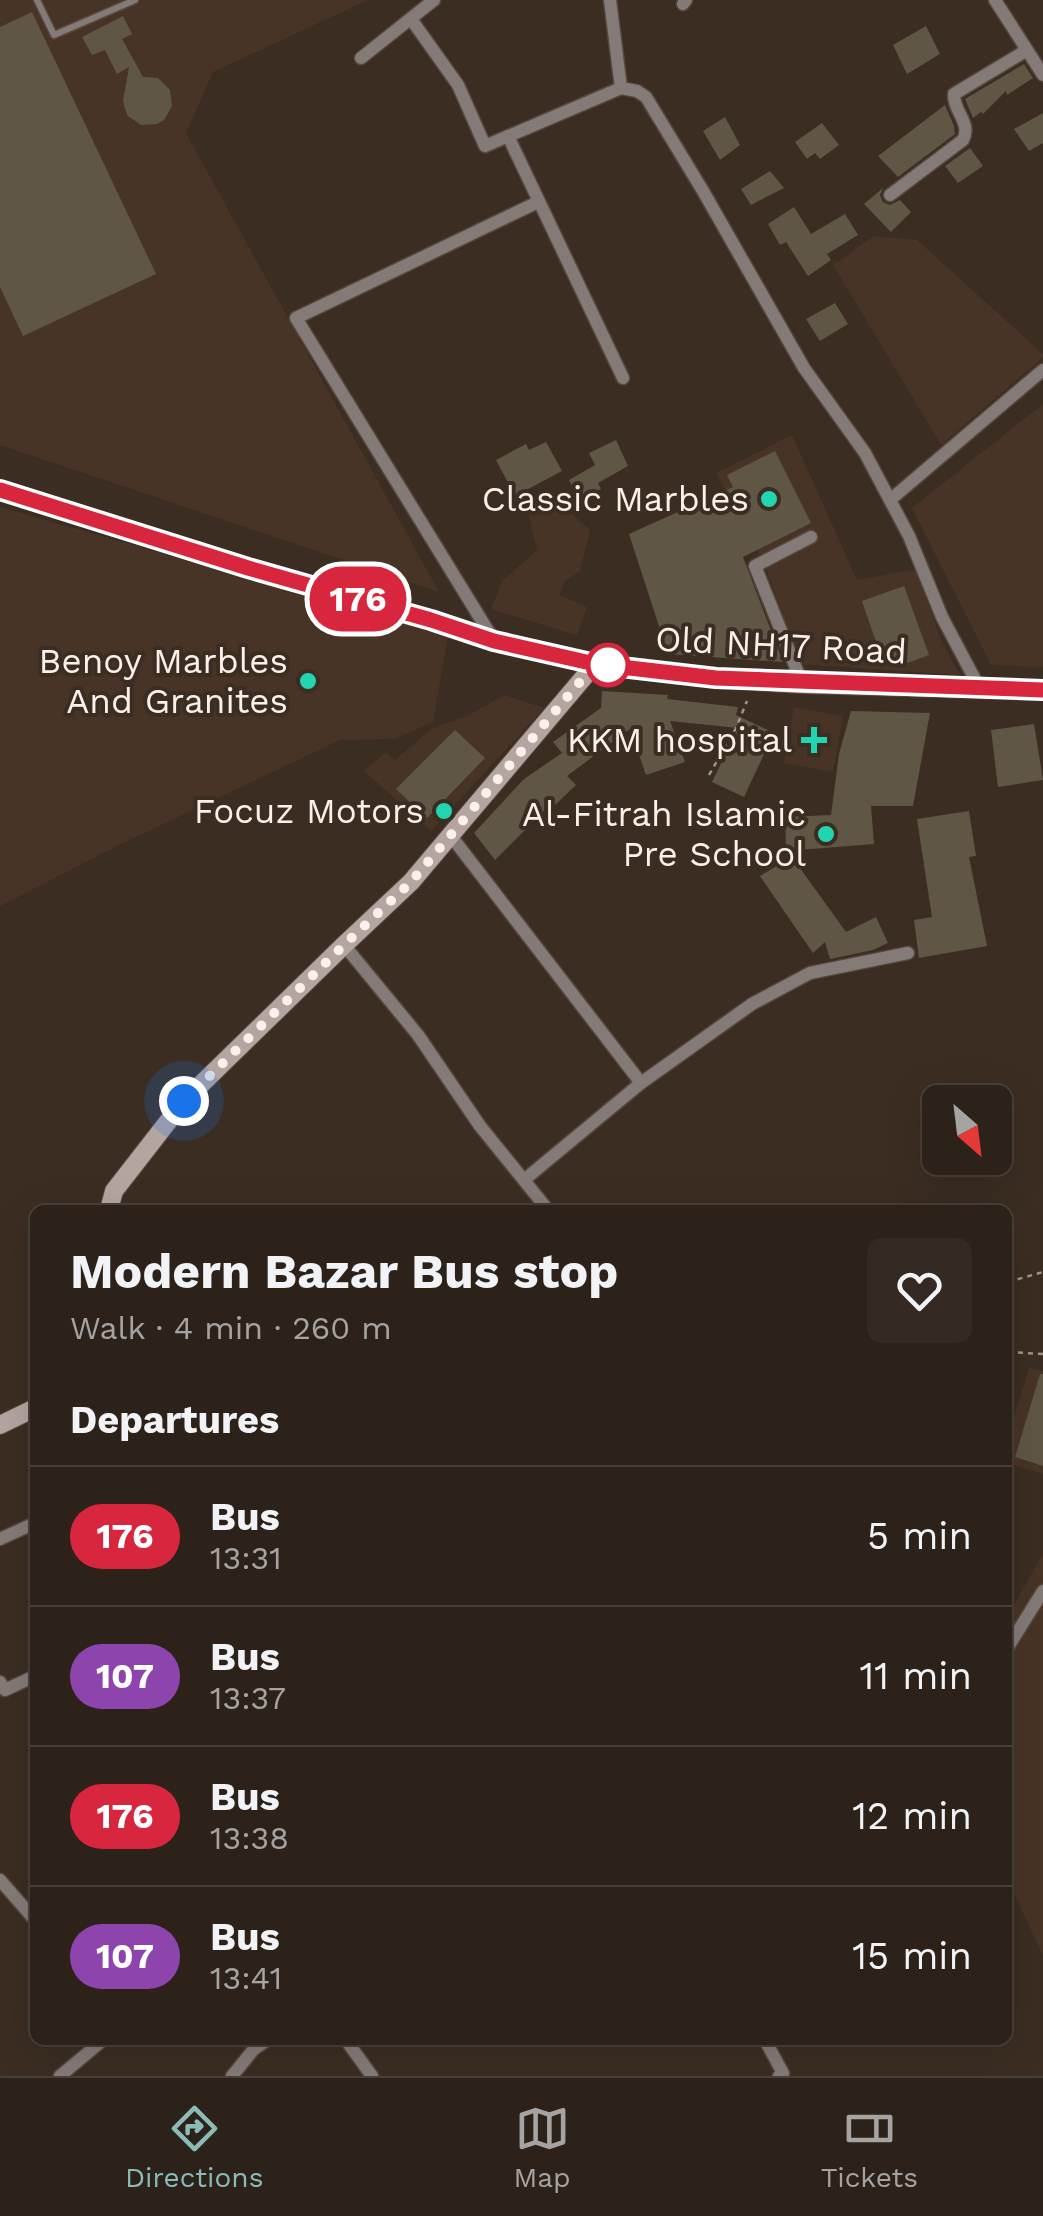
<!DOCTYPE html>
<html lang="en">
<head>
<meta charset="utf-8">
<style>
  :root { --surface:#2c221a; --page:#342a23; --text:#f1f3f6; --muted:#a6a4a2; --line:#483f39; --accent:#8bbbb9 }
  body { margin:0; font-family:"Work Sans",sans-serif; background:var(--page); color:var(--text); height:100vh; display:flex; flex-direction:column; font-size:38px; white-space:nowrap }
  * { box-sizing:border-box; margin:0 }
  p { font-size:32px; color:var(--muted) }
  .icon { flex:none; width:55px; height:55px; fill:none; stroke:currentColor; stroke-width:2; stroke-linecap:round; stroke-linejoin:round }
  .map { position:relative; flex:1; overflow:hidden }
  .drawer { position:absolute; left:30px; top:1205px; width:982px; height:840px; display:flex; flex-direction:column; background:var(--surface); border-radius:15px; box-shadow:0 10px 40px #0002,0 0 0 2px var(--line) }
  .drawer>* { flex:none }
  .badge { padding:0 20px; border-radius:32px; font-size:35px; line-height:65px }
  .needle { width:65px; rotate:152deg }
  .fabs { position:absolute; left:922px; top:1085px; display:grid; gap:20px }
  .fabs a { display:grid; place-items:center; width:90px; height:90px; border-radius:15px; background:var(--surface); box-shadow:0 10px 40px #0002,0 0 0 2px var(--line); font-size:50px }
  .you { position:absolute; width:50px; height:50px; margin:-25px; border:8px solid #fff; border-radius:50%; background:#1a73e8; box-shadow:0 0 0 15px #1a73e833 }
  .map>.badge { position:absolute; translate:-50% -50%; box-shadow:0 0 0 5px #fff }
  h2 { padding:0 40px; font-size:38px; line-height:90px }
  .round { display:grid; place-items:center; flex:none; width:105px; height:105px; border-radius:15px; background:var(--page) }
  .summary { display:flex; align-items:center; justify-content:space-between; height:170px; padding:0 40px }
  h1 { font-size:48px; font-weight:700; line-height:75px }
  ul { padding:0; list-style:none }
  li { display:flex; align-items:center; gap:30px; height:140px; padding:0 40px; border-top:2px solid var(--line) }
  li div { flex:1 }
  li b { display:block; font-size:38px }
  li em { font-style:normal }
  li .badge { min-width:110px; font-weight:700; text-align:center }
  .tab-bar { display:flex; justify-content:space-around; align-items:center; height:140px; border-top:2px solid var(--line); background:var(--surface); font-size:28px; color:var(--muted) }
  .tab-bar a { display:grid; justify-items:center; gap:5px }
  .tab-bar .on { color:var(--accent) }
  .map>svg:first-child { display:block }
</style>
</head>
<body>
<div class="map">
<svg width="1043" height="2076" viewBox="0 0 1043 2076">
  <rect width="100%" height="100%" fill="#3b2d22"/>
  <g fill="#483426">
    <polygon points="0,0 368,0 213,72 186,133 439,592 0,445"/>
    <polygon points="874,236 917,240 1043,354 1043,357 941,445 833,265"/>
    <polygon points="1043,404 1043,667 991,665 912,508"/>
    <polygon points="792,435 857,580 916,569 941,640 960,675 800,664 765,565 716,473"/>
    <polygon points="557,501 590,530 580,571 565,581 559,595 587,607 577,635 491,609 502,581 537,550 527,508"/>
    <polygon points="0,507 448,636 433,722 395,739 340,740 121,844 0,906"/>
    <polygon points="504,695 544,708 431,831 364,771 386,752 395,760 431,729 467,716"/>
    <polygon points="794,707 843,716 833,772 784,763"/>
    <polygon points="1029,1367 1043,1371 1043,1474 1008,1464 1008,1438"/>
    <polygon points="1043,1554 1043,1956 1008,1880 1008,1615"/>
  </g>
  <g fill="#5f5646">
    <polygon points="32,12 156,274 23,336 0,287 0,27"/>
    <polygon points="123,16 132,34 122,39 143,77 158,78 170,90 172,106 164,120 157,124 141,125 128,116 125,109 123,101 129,67 117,74 105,50 92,55 82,37"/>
    <polygon points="926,26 940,54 907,74 893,45"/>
    <polygon points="1024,64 1033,78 1007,95 1006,91 983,114 981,112 973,118 965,99"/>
    <polygon points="945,105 954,126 955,134 898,177 878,156"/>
    <polygon points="1043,113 1043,143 1029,151 1014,129"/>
    <polygon points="725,117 740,145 720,160 703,131"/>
    <polygon points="822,123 839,145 820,159 815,153 807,159 795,142"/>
    <polygon points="970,148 983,166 958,183 945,166"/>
    <polygon points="770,171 784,188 751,205 741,189"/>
    <polygon points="883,188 880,195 883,202 890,205 900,200 911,212 891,232 864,204"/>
    <polygon points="794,207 811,234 845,214 858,235 827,254 831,260 808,276 786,242 780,245 768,224"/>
    <polygon points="835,303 848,324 820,341 806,319"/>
    <polygon points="616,440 628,466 598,483 601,489 580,501 569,480 595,465 589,453"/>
    <polygon points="546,442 562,471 515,496 496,460 526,444 529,450"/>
    <polygon points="775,451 811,523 743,557 783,662 668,654 629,534 733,487 727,475"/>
    <polygon points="904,586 929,655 902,665 883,662 862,601"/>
    <polygon points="602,691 668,695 667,699 738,707 736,715 774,733 744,797 712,782 738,728 670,721 685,762 646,775 630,729 567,776 576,785 555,805 553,802 495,860 474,833 524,779 562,753 553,742 601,708"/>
    <polygon points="851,711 930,713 913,806 871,806 874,844 786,851 785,817 831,815 839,754"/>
    <polygon points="1034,724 1043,780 998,787 991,730"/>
    <polygon points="455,730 485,758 427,818 396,789"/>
    <polygon points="969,811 976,856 969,857 987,946 919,958 914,920 932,917 917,819"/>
    <polygon points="792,857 846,932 876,917 888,943 873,950 830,959 825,942 813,953 760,876"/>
    <polygon points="1040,1374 1043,1374 1043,1466 1015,1457"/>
  </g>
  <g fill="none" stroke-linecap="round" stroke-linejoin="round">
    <g stroke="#56483e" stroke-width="9">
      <polyline id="lane" points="37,0 54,35 135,0"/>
    </g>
    <g stroke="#56483e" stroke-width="15">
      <g id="street">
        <polyline points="610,0 621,88 637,91 646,97 703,191 804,368 865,453 909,536 942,617 979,687"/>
        <polyline points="995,0 1043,75"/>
        <polyline points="683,4 686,0"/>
        <polyline points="411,19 458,85 485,146 621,88"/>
        <polyline points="361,58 434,0"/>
        <polyline points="508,136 623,378"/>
        <path d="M890 195 963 140C972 123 953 111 954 94L1027 50"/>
        <polyline points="890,500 1043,370"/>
        <polyline points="493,639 296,318 538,202"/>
        <polyline points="802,683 755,566 811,537"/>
        <polyline points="451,836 641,1083 524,1180"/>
        <polyline points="344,945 418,1035 480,1126 548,1210"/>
        <polyline points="641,1083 752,1004 810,973 908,953"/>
        <polyline points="0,1539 35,1523"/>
        <polyline points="1008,1647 1043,1591"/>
        <polyline points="0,1682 5,1690 35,1676"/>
        <polyline points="0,1880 35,1920"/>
        <polyline points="346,2040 372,2076"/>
        <polyline points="765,2040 783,2073 779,2076"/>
        <polyline points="60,2076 103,2040"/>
        <polyline points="232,2076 254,2049 267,2040"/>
      </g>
    </g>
    <g stroke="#56483e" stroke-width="20">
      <g id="secondary">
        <polyline points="109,1210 114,1191 184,1101 344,945 411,882 595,664"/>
        <polyline points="0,1425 35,1408"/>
      </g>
    </g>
    <g stroke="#56483e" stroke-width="22">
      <polyline id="primary" points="0,490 248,568 431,620 494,641 595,664 716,678 802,683 1043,690"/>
    </g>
    <g stroke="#a0948b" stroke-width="2.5" stroke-dasharray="5 5" stroke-linecap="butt">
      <polyline points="709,775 736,728 747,701"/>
      <polyline points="1008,1282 1043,1272"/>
      <polyline points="1008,1352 1043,1354"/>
    </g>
    <use href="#lane" stroke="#847b78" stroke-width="6"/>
    <use href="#street" stroke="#847b78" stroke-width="12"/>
    <use href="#secondary" stroke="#b4a5a1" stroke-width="18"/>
    <use href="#primary" stroke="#d9c5c0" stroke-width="20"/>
  </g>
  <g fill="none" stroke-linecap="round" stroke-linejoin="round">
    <g stroke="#fff" stroke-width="22">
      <polyline id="line" points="0,490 248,568 431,620 494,641 595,664 716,678 1043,690"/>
    </g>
    <use href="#line" stroke="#d7263d" stroke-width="15"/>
    <polyline stroke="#fbf1ea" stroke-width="10" stroke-dasharray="0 18" points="184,1101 344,945 411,882 595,664 608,665"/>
  </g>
  <g fill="#20d5b0" stroke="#3b2d22" stroke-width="4">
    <circle cx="769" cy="499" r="10"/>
    <circle cx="308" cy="681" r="10"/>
    <path d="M809 725h10v10h10v10h-10v10h-10v-10h-10v-10h10z"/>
    <circle cx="444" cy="811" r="10"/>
    <circle cx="826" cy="834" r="10"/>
  </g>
  <circle fill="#fff" stroke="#d7263d" stroke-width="5" cx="608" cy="665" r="20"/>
  <g text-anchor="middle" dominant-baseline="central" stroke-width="8" stroke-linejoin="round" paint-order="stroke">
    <g font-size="35" fill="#fbf1ea" stroke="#3b2d22" text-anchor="end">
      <text x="749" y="499">Classic Marbles</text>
      <text x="288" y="661">Benoy Marbles<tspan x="288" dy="40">And Granites</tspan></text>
      <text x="792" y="740">KKM hospital</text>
      <text x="424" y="811">Focuz Motors</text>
      <text x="806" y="814">Al-Fitrah Islamic<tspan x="806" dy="40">Pre School</tspan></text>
    </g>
    <g font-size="35" fill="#fbf1ea" stroke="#3b2d22">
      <text transform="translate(781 645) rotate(3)">Old NH17 Road</text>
    </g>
  </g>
</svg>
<div class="fabs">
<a><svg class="needle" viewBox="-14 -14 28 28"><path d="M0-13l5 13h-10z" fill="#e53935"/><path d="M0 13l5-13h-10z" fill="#a6a4a2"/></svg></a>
</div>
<div class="you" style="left:184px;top:1101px"></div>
<b class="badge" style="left:358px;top:599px;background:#d7263d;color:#fff">176</b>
<section class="drawer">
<div class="summary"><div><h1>Modern Bazar Bus stop</h1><p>Walk · 4 min · 260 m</p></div><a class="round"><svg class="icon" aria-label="heart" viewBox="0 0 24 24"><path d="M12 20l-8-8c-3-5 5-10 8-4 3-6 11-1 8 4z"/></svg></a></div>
<h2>Departures</h2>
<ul>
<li><span class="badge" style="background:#d7263d;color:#fff">176</span><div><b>Bus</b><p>13:31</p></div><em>5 min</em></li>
<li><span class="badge" style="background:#8e44ad;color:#fff">107</span><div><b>Bus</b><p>13:37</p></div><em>11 min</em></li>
<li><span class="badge" style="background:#d7263d;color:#fff">176</span><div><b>Bus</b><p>13:38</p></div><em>12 min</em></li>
<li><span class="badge" style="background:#8e44ad;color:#fff">107</span><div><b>Bus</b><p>13:41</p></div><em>15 min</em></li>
</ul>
</section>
</div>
<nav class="tab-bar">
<a class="on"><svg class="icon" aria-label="directions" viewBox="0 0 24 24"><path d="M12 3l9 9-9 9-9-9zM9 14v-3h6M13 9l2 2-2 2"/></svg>Directions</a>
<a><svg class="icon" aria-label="map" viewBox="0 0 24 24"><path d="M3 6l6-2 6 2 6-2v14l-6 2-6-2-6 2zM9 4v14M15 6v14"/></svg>Map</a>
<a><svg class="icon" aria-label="tickets" viewBox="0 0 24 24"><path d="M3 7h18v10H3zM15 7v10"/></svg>Tickets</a>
</nav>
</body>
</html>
